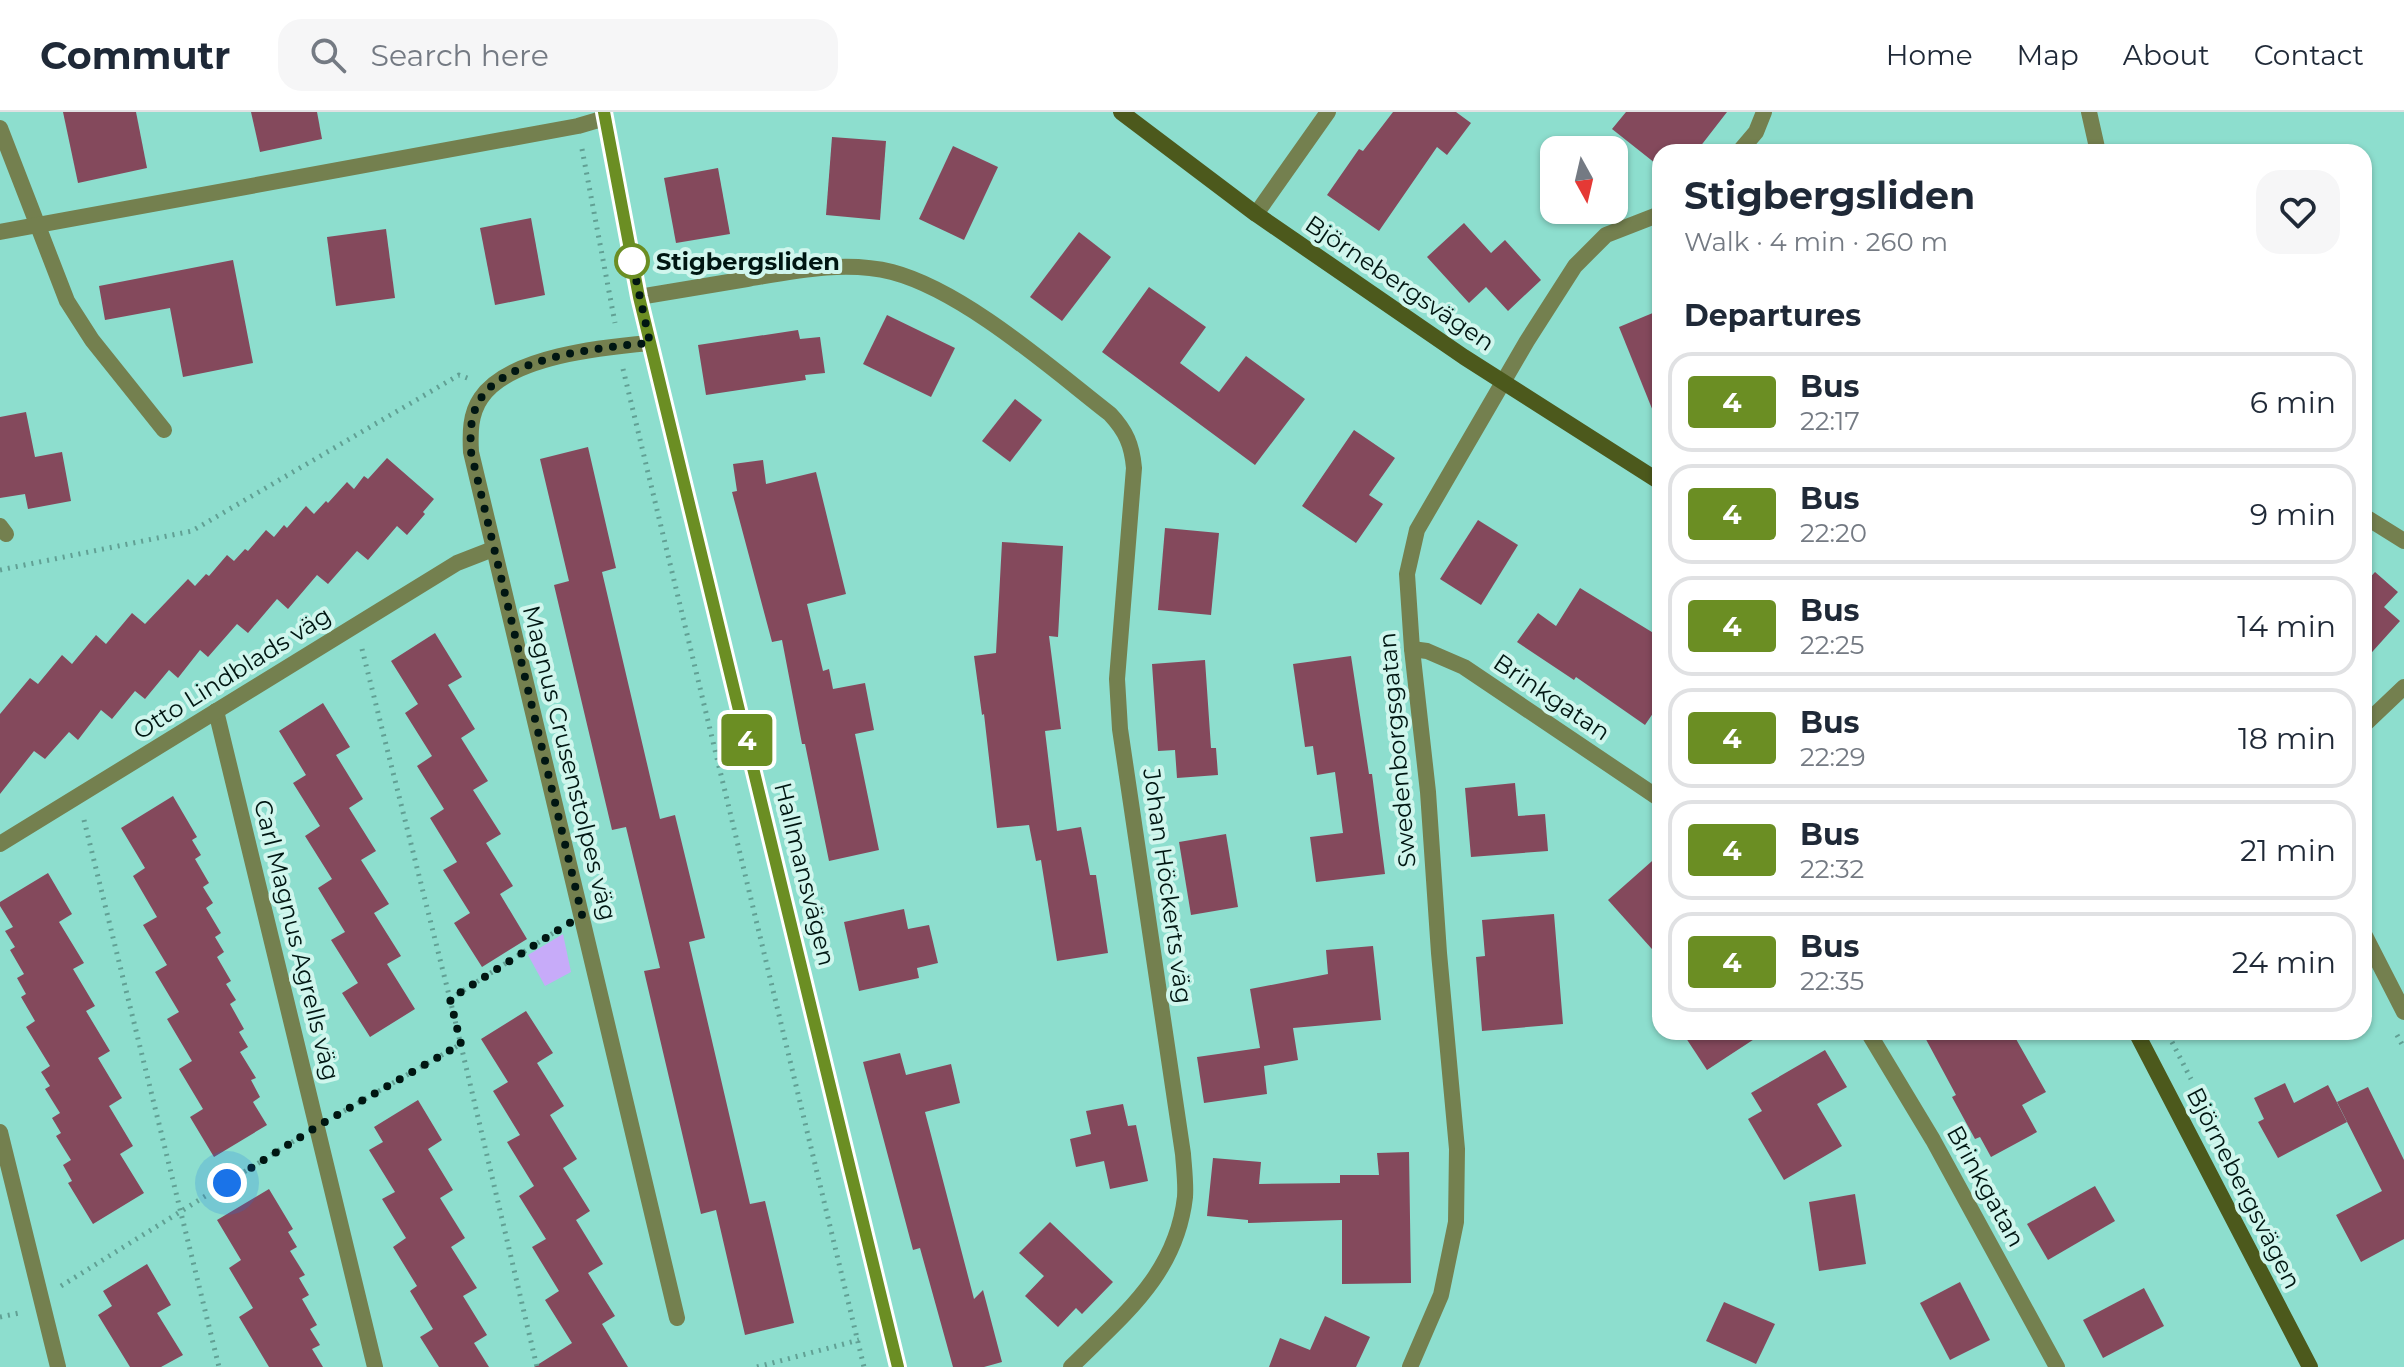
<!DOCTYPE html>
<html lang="en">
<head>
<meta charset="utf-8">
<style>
  :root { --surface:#fff; --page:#f6f6f7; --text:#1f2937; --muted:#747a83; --line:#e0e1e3 }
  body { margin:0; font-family:Montserrat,sans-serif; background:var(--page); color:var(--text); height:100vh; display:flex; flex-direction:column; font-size:30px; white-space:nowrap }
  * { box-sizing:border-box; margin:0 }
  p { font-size:26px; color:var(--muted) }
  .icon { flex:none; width:44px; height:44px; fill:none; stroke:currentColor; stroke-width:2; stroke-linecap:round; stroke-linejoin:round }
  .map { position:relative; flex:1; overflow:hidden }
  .details { position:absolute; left:1652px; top:32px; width:720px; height:896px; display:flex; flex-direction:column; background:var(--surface); border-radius:24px; box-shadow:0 2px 6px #0004 }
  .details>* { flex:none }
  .badge { padding:0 16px; border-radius:6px; font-size:28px; line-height:52px }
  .needle { width:52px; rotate:172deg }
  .fabs { position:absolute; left:1540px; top:24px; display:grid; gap:16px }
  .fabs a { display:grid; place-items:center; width:88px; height:88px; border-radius:16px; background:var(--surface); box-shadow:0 2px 6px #0004; font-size:40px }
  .you { position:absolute; width:40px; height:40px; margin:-20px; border:6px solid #fff; border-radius:50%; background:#1a73e8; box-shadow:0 0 0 12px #1a73e833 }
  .map>.badge { position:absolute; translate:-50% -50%; box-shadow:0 0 0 4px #fff }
  h2 { padding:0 32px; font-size:30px; line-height:72px }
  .round { display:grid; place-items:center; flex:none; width:84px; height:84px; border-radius:24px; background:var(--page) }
  .summary { display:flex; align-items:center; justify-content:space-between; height:136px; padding:0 32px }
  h1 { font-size:38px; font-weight:700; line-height:60px }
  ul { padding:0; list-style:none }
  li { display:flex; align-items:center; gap:24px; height:100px; margin:0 16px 12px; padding:0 16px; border:4px solid var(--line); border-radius:24px }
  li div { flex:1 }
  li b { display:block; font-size:30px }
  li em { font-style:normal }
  li .badge { min-width:88px; font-weight:700; text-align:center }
  header { display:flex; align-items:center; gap:48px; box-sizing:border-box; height:112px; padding:0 40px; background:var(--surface); border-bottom:2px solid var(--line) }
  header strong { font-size:38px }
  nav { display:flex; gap:44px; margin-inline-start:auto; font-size:28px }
  .search { width:560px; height:72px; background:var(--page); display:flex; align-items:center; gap:20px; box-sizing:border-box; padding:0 28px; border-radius:24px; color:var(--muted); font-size:30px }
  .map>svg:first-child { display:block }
</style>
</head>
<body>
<header>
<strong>Commutr</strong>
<div class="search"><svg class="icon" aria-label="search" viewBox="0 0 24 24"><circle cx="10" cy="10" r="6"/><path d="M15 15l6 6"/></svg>Search here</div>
<nav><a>Home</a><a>Map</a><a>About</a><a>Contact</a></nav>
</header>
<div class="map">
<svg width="2404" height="1255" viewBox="0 0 2404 1255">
  <rect width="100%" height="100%" fill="#8ddece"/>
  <polygon fill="#c7abf9" points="563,822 571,860 545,874 528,843"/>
  <g fill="#84495c">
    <polygon points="63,0 136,0 147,56 78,71"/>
    <polygon points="251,0 317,0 322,27 260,40"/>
    <polygon points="1393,0 1456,0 1471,11 1447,43 1437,35 1379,119 1327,83 1359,37 1363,39"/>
    <polygon points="1626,0 1727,0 1696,40 1660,40 1660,55 1612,17"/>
    <polygon points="832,25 886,29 880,108 826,103"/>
    <polygon points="953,34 998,55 964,128 919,107"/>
    <polygon points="718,56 730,122 676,131 664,66"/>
    <polygon points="531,106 545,183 495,193 480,116"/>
    <polygon points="1464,111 1491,141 1505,128 1541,168 1508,199 1486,175 1469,191 1427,145"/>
    <polygon points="386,117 395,186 336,194 327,125"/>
    <polygon points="1079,120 1111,145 1062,209 1030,185"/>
    <polygon points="233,148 253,251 183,265 170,196 105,208 99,174"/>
    <polygon points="1149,175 1206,215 1180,251 1219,280 1246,244 1305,287 1255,353 1102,240"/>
    <polygon points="1660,198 1660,314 1659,314 1619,215"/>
    <polygon points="887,203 955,236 931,285 863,252"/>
    <polygon points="798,218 800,227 820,225 825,261 805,263 806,268 706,283 698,233"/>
    <polygon points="1015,287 1042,308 1010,350 982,329"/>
    <polygon points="26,300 35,345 62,340 71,389 28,397 25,382 0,386 0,305"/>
    <polygon points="1354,318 1395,346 1369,383 1383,392 1356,431 1302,394"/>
    <polygon points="588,335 616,456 602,460 660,707 675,703 705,826 689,830 750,1092 765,1089 794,1211 745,1223 716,1098 701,1102 644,859 660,856 626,715 612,718 554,473 569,469 540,347"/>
    <polygon points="387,346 434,387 423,400 425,402 407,423 397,414 368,448 357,439 328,472 317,463 288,497 277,487 248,521 237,512 208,545 200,538 178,566 169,558 145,587 135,579 112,607 101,598 78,628 69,620 45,647 34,639 0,682 0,602 30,566 38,572 62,543 72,552 96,523 106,532 132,501 145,512 188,467 195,474 206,462 209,464 227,443 234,449 245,437 248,439 266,418 274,425 284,413 287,416 306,394 314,402 326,389 328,391 347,370 354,377 364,364 368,367"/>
    <polygon points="763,348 766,372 816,360 846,482 807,492 823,559 829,557 833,577 865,571 874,618 855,622 879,738 829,749 805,632 802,632 782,528 772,530 732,380 737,379 733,352"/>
    <polygon points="1478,408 1518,433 1481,493 1440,467"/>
    <polygon points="1165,416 1219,421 1211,503 1158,498"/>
    <polygon points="1002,430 1063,434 1058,525 1049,524 1061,617 1045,619 1057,719 1081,715 1090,763 1096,763 1108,841 1057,849 1041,748 1036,749 1029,713 997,716 984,602 982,603 974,544 996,541"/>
    <polygon points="2375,460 2398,480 2384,495 2400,509 2364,549 2364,472"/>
    <polygon points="1580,476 1660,525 1660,591 1645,613 1576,565 1574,568 1517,530 1538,501 1556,514"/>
    <polygon points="435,521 462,565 448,573 475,617 461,626 488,669 473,678 501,722 486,731 513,774 500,782 527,827 482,855 454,811 470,801 443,758 457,750 430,706 444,697 417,654 432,644 405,601 418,592 391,549"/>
    <polygon points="1351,544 1369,662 1372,662 1385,762 1316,770 1310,725 1343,721 1335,660 1317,663 1313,634 1305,635 1293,552"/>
    <polygon points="1205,548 1211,636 1216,636 1218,663 1177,666 1175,638 1158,639 1152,552"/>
    <polygon points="323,591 350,635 336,643 363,687 349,696 376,739 361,748 389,792 374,801 401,844 387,852 415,897 370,925 342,881 358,871 331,828 345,820 318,776 332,767 305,724 320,714 293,671 306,663 279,619"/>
    <polygon points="1515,671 1518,704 1545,702 1548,739 1471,745 1465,676"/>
    <polygon points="173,684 197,725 192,728 201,743 195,747 209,771 203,775 213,791 206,796 221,821 215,825 224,840 217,845 231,869 226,872 236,888 230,892 244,917 239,920 248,935 240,940 256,966 251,968 260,985 253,990 267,1013 214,1045 190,1005 203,997 179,957 192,949 167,907 179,900 155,860 167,853 143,813 157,805 133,764 145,756 121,716"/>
    <polygon points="1226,722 1238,795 1191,803 1179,730"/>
    <polygon points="1660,742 1660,846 1608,788"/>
    <polygon points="48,761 72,802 59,810 84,851 73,857 95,894 86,899 110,939 98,946 122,986 109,994 133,1034 120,1042 144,1081 93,1112 68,1071 72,1069 63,1053 71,1048 56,1024 61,1021 52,1006 60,1001 45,977 50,974 41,960 50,954 26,915 35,909 21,885 26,882 17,866 24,862 10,838 15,835 5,819 13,815 0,794 0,790"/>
    <polygon points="904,797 908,817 929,813 938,851 917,856 919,866 859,879 844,810"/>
    <polygon points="1554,802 1563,912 1482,919 1476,845 1485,844 1482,808"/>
    <polygon points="1373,834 1381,908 1293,916 1298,948 1264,954 1267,982 1204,991 1197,945 1260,936 1250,877 1328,862 1326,838"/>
    <polygon points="526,899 553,941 537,951 564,994 550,1003 577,1047 563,1056 590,1099 576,1108 603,1152 588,1161 615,1204 602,1212 628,1255 534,1255 572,1231 545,1188 559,1179 532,1135 546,1127 519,1084 534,1074 507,1030 520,1023 493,979 508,970 481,927"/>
    <polygon points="1682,920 1765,920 1707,958"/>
    <polygon points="1922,920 2012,920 2046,980 2022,993 2037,1020 1991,1045 1980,1025 1975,1027 1952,985 1956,983"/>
    <polygon points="1825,938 1847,975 1817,992 1842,1034 1784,1068 1748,1007 1762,999 1751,981"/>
    <polygon points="900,941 906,963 951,952 960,991 925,1000 974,1187 983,1178 1002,1250 984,1255 953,1255 920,1136 913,1138 863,950"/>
    <polygon points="2285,971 2294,991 2328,973 2347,1010 2278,1046 2258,1010 2264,1007 2254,986"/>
    <polygon points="2368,975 2404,1048 2404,1127 2361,1150 2336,1103 2382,1079 2337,990"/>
    <polygon points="418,988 442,1028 428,1037 453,1078 440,1086 465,1126 451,1135 477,1176 463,1184 487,1223 474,1231 489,1255 439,1255 420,1225 433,1217 410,1179 417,1174 393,1135 406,1126 382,1087 395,1080 369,1038 383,1030 374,1015"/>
    <polygon points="1123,992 1128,1014 1136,1013 1148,1069 1110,1077 1104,1049 1076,1055 1070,1027 1091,1022 1086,999"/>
    <polygon points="1409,1040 1411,1171 1342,1172 1342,1108 1248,1111 1248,1108 1207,1104 1213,1046 1261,1050 1259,1072 1340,1071 1340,1063 1379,1063 1377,1041"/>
    <polygon points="2095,1074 2115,1109 2048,1148 2027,1112"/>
    <polygon points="269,1077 293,1117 288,1120 297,1135 290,1139 305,1163 299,1166 309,1183 302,1187 317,1213 310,1217 320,1233 312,1237 323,1255 269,1255 239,1205 253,1196 229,1156 241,1148 217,1108"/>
    <polygon points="1855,1082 1866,1152 1819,1159 1809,1090"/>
    <polygon points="1050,1110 1113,1170 1082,1202 1076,1196 1058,1215 1025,1184 1044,1164 1019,1141"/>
    <polygon points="147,1152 171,1193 157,1201 183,1243 161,1255 130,1255 98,1203 112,1194 103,1179"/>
    <polygon points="1960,1170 1990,1228 1950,1248 1920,1191"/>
    <polygon points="2144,1176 2164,1214 2103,1246 2083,1208"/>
    <polygon points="1724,1190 1775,1212 1756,1252 1706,1229"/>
    <polygon points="1325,1204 1370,1225 1356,1255 1269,1255 1280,1226 1310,1238"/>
  </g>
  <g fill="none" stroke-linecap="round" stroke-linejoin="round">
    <g stroke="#61a094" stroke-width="5" stroke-dasharray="2 6" stroke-linecap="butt">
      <polyline points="582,37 615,211"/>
      <polyline points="623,257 864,1255"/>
      <polyline points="0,458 192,419 459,263 470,267"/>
      <polyline points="362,537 450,887 537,1255"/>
      <polyline points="84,708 219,1255"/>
      <polyline points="450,887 561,816"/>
      <polyline points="2397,923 2404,936"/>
      <polyline points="2172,930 2191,967"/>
      <polyline points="337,1003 461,932"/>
      <polyline points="61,1174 297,1027"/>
      <polyline points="0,1205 19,1201"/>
      <polyline points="757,1255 859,1228"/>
    </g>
    <polyline stroke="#74804f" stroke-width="16" points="1256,102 1328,0"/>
    <g stroke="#74804f" stroke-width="16">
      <polyline points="604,0 639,185 898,1255"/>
      <polyline points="2089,0 2098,40"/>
      <polyline points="0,16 67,189 92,228 164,318"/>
      <polyline points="1739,40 1756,20 1764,0"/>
      <polyline points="0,120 578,14 605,6"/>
      <path d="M639 185C675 179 711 173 747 167 794 159 845 148 892 160 964 179 1051 256 1110 302 1126 319 1132 333 1134 356L1117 567 1120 617 1183 1042C1184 1056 1186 1071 1185 1085 1176 1163 1123 1203 1071 1255"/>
      <path d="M650 231C604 235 509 244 481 286 470 302 470 321 471 340L677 1206"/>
      <polyline points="2364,404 2404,429"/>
      <polyline points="0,414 6,422"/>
      <polyline points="1412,537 1427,539 1464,555 1660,687"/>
      <polyline points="216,599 375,1255"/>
      <polyline points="2364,613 2404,575"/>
      <polyline points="0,732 457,451 493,437"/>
      <polyline points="2364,822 2404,900"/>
      <polyline points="1868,920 1933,1028 2057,1255"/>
      <polyline points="0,1020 58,1255"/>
      <polyline points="1410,1255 1441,1183 1456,1110 1457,1037 1439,841 1428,680 1412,537 1407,462 1417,418 1527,229 1575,154 1606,123 1660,102"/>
    </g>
    <g stroke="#4c591c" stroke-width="16">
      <polyline points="1121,0 1256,102 1464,245 1660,370"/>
      <polyline points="2136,920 2310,1255"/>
    </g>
  </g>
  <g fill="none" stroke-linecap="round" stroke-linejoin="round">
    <g stroke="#fff" stroke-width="18">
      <polyline id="line" points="604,0 639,185 898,1255"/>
    </g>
    <use href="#line" stroke="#6b8e23" stroke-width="12"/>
    <path stroke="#001612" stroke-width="8" stroke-dasharray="0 14.4" d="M227 1071 318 1014 461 932 450 887 582 803 471 340C470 321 470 302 481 286 509 244 603 235 650 231L632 149"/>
  </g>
  <circle fill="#fff" stroke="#6b8e23" stroke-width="4" cx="632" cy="149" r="16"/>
  <g text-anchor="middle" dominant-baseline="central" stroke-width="8" stroke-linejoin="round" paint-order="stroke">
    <g font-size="24" font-weight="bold" fill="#001612" stroke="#d0f6ed" text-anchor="start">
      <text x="656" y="149">Stigbergsliden</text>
    </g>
    <g font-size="24" fill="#001612" stroke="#d0f6ed">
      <text transform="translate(1400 171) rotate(34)">Björnebergsvägen</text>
      <text transform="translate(232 561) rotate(-32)">Otto Lindblads väg</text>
      <text transform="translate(1552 585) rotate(34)">Brinkgatan</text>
      <text transform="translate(1397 638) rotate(-95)">Swedenborgsgatan</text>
      <text transform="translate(570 651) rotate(76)">Magnus Crusenstolpes väg</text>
      <text transform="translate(805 762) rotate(76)">Hallmansvägen</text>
      <text transform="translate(1168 774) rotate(82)">Johan Höckerts väg</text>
      <text transform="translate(297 828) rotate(76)">Carl Magnus Agrells väg</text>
      <text transform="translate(1986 1074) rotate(61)">Brinkgatan</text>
      <text transform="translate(2244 1076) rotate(63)">Björnebergsvägen</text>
    </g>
  </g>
</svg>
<div class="fabs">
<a><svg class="needle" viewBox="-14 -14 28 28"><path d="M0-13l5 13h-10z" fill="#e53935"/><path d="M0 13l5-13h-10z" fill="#747a83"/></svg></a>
</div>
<div class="you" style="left:227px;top:1071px"></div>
<b class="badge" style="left:747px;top:628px;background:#6b8e23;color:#fff">4</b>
<section class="details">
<div class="summary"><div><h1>Stigbergsliden</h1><p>Walk · 4 min · 260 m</p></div><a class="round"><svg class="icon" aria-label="heart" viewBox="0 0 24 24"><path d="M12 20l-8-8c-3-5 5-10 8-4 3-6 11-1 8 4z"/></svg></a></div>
<h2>Departures</h2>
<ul>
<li><span class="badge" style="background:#6b8e23;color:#fff">4</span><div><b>Bus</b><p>22:17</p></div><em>6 min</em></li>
<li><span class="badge" style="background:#6b8e23;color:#fff">4</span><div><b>Bus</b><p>22:20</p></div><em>9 min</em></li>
<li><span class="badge" style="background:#6b8e23;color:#fff">4</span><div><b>Bus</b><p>22:25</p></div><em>14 min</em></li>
<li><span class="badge" style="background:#6b8e23;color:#fff">4</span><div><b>Bus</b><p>22:29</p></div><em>18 min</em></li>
<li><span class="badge" style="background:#6b8e23;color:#fff">4</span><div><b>Bus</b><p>22:32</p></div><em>21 min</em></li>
<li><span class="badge" style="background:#6b8e23;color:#fff">4</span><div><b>Bus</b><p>22:35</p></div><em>24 min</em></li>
</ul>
</section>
</div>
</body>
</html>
